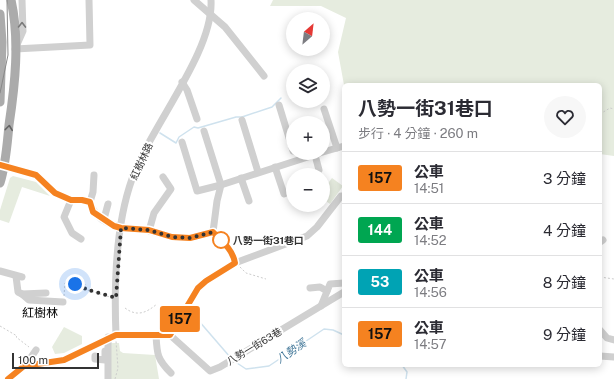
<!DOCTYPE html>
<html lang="zh-TW">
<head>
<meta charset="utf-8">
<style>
  :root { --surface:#fff; --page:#f7f7f7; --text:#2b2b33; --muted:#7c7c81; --line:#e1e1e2 }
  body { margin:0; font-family:"Public Sans","Noto Sans TC",sans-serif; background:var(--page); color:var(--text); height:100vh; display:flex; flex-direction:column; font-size:15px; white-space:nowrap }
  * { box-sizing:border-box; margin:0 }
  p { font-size:13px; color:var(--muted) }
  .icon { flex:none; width:22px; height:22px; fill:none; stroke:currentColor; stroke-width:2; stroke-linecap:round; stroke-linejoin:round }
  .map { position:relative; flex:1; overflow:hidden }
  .sheet { position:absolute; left:342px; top:83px; width:260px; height:284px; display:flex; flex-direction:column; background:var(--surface); border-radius:6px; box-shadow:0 2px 10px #0003 }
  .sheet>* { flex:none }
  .badge { padding:0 8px; border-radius:3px; font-size:14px; line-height:26px }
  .needle { width:26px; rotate:28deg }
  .buttons { position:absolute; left:286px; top:12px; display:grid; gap:8px }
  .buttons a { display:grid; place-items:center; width:44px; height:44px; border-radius:50%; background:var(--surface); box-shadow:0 2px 10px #0003; font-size:20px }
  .scale { position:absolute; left:12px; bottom:10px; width:87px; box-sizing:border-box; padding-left:4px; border:2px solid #333; border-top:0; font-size:11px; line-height:14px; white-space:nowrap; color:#333; -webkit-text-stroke:3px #fff; paint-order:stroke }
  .you { position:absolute; width:20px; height:20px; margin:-10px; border:3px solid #fff; border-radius:50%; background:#1a73e8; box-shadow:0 0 0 6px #1a73e833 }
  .map>.badge { position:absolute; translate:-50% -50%; box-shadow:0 0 0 2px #fff }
  .round { display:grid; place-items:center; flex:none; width:42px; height:42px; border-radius:21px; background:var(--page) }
  .headline { display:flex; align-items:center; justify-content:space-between; height:68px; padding:0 16px }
  h1 { font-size:19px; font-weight:700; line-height:30px }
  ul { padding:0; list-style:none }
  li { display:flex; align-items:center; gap:12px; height:52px; padding:0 16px; border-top:1px solid var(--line) }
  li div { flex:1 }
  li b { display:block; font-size:15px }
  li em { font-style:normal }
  li .badge { min-width:44px; font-weight:700; text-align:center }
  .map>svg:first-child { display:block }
</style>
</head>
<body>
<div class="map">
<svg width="614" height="379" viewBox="0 0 614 379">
  <rect width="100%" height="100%" fill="#fff"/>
  <g fill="#e6ecdf">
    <polygon points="273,0 614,0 614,156 600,154 600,85 344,85 338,52 346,18 321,6 270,6"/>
    <polygon points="13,176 36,182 50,196 22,187 9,223 0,220 0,210 10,178"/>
    <polygon points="332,178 343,186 330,204 323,199 323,190"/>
    <polygon points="64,327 82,336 82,344 64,353 55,354 52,347"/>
    <polygon points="111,343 119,343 120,351 123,353 155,355 159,379 111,379"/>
  </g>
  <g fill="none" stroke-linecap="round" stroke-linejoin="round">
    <g stroke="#cfe2ee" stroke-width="1.5">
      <polyline points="160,133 176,143 179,137 194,127 198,128 236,117 242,117 272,107 281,98"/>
      <polyline points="192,313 230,357"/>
      <polyline points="237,363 246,369 269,366 324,329 333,330 344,335"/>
      <polyline points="402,365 407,372 406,379"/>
    </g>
    <g stroke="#cdcdcd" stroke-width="1" stroke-dasharray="2 2" stroke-linecap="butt">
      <polyline points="600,114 610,108 614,109"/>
      <polyline points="240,267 246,273 266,279"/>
      <polyline points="600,277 614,279"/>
      <polyline points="84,289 110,297"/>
      <polyline points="64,296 65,283 85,284 85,289"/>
      <path d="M125 308C137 317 146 313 157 304"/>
      <polyline points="0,326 17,336 16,337 29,347"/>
      <polyline points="115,379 118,368 116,341"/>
    </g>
    <g stroke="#d0d0d0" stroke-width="7">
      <polyline points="22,0 23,31 15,49 90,45 89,0"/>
      <polyline points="194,0 225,27 264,76"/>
      <polyline points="182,82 187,90 197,119"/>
      <polyline points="279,105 293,151"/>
      <polyline points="324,109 337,148"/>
      <polyline points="242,120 258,172"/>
      <polyline points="182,142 197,191 221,185 204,131"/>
      <polyline points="323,152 344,146"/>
      <polyline points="315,155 319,170"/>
      <path d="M0 165 36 175 55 193 71 200H82L90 202C99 231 127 226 150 231 163 234 175 239 189 238 197 237 206 234 213 232 222 241 233 250 235 263L205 281 198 288 170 335H116L64 360 24 366 8 379"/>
      <polyline points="275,167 284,194"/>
      <polyline points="241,178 249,201"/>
      <polyline points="71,200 64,217 72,233 81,239"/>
      <polyline points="90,202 93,192 94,175"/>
      <polyline points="104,219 108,204"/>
      <polyline points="149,231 154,213 171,189 163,177"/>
      <polyline points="213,232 217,201 221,185 320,153"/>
      <polyline points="600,242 603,240"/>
      <polyline points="235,263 307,236 317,227 341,196 344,196"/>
      <polyline points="0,271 22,277"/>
      <polyline points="16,276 18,292 22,294 46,293"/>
      <polyline points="310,288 320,287 327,291"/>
      <polyline points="22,294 29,300 63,302"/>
      <polyline points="321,306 330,284 344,283"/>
      <polyline points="600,330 607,338 614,340"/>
      <path d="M116 335C114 287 116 224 132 179 150 127 214 52 211 0"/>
      <path d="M156 335C157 354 157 359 171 373"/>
      <polyline points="170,335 210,371 220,367 344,292"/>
      <polyline points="108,337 108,379"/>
      <polyline points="95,356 95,359 105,360 105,351"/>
      <polyline points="600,356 614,357"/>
      <polyline points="25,366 36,350"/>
    </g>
    <g stroke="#ababab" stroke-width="9">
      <polyline points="0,14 2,42 0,102"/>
      <path d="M0 183C6 164 7 145 9 125 15 85 20 40 11 0"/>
    </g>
    <polyline stroke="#888" stroke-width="1" points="0,93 8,55 7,0"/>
  </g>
  <defs><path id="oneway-chevron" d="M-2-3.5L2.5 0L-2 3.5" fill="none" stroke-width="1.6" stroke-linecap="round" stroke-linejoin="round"/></defs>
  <use stroke="#7a7a7a" href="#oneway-chevron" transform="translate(22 25) rotate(-89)"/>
  <use stroke="#636363" href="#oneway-chevron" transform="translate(9 128) rotate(-83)"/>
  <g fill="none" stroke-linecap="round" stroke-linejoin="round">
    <g stroke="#fff" stroke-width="9">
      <path id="line" d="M0 165 36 175 55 193 71 200H82L90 202 93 212 114 226 121 228 149 230 172 237 190 238 213 232C222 241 233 250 235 263L206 281 198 288 170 335H116L64 360 24 366 8 379"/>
    </g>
    <use href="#line" stroke="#f58220" stroke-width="6"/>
    <polyline stroke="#333" stroke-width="4" stroke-dasharray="0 7.2" points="75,284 85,284 85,289 116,298 121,228 149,230 172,237 190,238 213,232 221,240"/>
  </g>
  <circle fill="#fff" stroke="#f58220" stroke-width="2" cx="221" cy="240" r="8"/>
  <g text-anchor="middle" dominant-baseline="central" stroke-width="4" stroke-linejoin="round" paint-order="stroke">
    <g font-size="10" fill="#333" stroke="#fff">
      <text transform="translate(141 161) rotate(-65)">紅樹林路</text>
      <text transform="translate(254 346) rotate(-31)">八勢一街63巷</text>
    </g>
    <g font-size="10" font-weight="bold" fill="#333" stroke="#fff" text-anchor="start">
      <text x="233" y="240">八勢一街31巷口</text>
    </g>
    <g font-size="11" font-style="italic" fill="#3f7597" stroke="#fff">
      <text transform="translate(291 351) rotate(-34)">八勢溪</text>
    </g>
    <g font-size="12" fill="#000" stroke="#fff">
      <text x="40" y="313">紅樹林</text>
    </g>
  </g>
</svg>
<div class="buttons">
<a><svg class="needle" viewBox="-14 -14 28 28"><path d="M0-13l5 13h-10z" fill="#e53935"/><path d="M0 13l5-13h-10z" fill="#7c7c81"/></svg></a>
<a><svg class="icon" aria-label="layers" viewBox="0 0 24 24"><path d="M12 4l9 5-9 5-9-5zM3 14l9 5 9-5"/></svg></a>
<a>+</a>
<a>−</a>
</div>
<div class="scale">100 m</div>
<div class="you" style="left:75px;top:284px"></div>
<b class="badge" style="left:180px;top:319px;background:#f58220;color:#111">157</b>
<section class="sheet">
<div class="headline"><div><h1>八勢一街31巷口</h1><p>步行 · 4 分鐘 · 260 m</p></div><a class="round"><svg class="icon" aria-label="heart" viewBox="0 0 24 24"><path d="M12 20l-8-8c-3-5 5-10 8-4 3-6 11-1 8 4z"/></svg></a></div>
<ul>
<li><span class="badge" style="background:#f58220;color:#111">157</span><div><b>公車</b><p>14:51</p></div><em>3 分鐘</em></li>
<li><span class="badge" style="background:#00a651;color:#fff">144</span><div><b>公車</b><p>14:52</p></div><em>4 分鐘</em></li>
<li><span class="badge" style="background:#00a3b4;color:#fff">53</span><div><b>公車</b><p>14:56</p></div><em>8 分鐘</em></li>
<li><span class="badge" style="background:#f58220;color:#111">157</span><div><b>公車</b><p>14:57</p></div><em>9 分鐘</em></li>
</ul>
</section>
</div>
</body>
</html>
